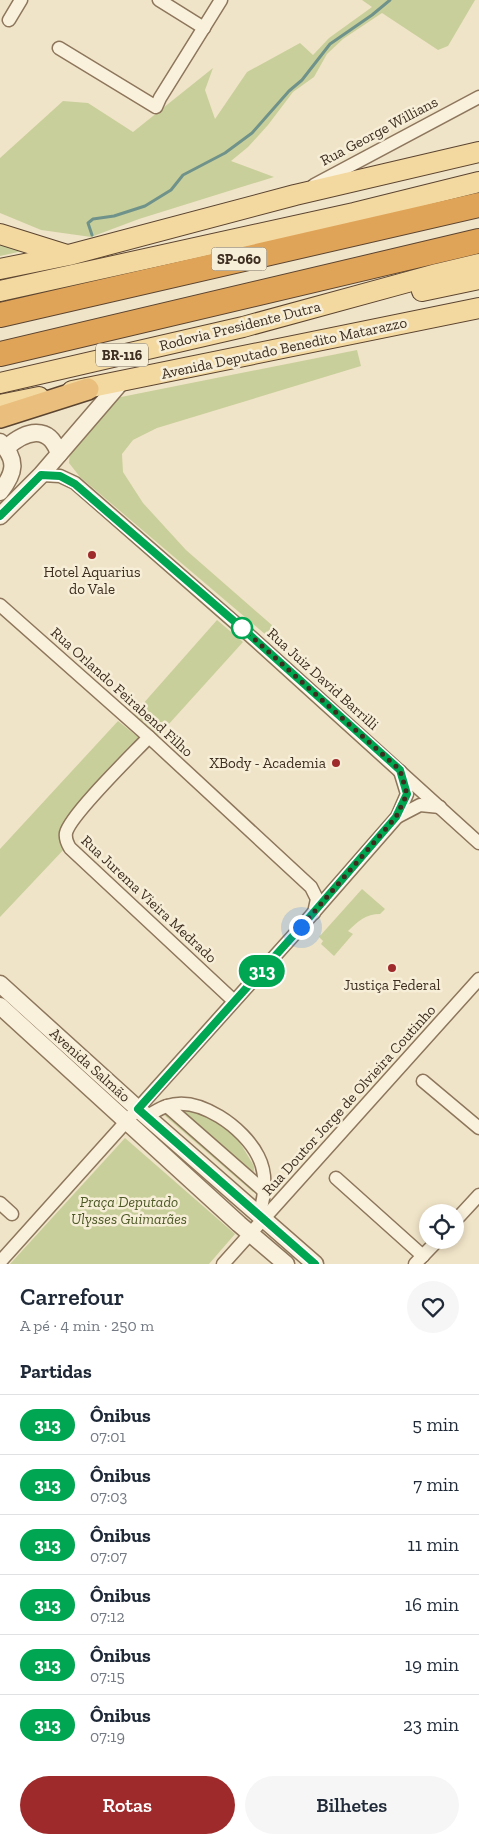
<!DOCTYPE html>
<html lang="pt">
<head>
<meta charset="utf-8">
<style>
  :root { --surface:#fff; --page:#f6f6f7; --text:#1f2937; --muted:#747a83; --line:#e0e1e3; --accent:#9e2a2b }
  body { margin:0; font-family:"Zilla Slab",serif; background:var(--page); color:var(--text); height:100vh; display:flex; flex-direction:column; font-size:19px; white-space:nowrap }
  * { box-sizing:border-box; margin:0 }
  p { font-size:16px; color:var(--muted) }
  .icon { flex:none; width:28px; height:28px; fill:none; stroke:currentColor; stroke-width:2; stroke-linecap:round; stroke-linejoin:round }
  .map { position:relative; height:1264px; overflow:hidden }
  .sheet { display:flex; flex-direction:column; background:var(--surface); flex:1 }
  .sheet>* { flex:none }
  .badge { padding:0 10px; border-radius:16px; font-size:18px; line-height:32px }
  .tools { position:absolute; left:419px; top:1204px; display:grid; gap:10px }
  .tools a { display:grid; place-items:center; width:45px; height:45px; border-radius:50%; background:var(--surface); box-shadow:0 2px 8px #0003; font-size:25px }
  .you { position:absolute; width:25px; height:25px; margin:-12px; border:4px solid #fff; border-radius:50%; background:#1a73e8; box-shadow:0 0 0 8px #1a73e833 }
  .map>.badge { position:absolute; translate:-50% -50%; box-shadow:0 0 0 2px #fff }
  h2 { padding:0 20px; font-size:19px; line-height:45px }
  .round { display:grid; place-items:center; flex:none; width:52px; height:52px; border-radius:26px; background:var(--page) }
  .overview { display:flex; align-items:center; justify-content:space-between; height:85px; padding:0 20px }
  h1 { font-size:24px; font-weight:600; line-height:38px }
  .button { display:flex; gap:10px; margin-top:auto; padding:10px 20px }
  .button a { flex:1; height:58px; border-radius:30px; background:var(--accent); color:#fff; font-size:20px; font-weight:600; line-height:58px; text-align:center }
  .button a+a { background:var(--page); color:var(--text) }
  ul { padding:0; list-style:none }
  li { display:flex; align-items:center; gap:15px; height:60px; padding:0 20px; border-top:1px solid var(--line) }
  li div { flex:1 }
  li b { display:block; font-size:19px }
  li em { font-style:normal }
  li .badge { min-width:55px; font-weight:700; text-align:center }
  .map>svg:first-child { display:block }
</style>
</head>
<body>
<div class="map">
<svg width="479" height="1264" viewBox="0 0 479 1264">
  <rect width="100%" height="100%" fill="#f0e4c8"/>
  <g fill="#c9cf9b">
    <polygon points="362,0 475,0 448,46 438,50 382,13 343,39 327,54 314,77 293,92 268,125 248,147 231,161 274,177 139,219 91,237 41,230 0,213 0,158 63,101 88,103 133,132 213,68 205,90 215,119 247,72 300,43 313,55 329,38 372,7"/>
    <polygon points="0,240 32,249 0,256"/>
    <polygon points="357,350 361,366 157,428 133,440 122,454 123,472 143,503 186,550 273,626 266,635 80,477 69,463 70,450 111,399"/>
    <polygon points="217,620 243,642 158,736 134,714"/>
    <polygon points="118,721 143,741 68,824 67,846 0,917 0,849"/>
    <path d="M362 889 385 909 380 914C366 914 358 921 348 931L353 934 334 956 321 944 323 941 319 937Z"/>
    <polygon points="186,1109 218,1121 236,1136 254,1166 253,1192 164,1115"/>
    <polygon points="125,1138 235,1234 209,1264 10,1264"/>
  </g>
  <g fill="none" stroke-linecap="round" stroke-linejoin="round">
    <polyline stroke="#6f938a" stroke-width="3" points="92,235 88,223 93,219 114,216 145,206 171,190 183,175 225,153 252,133 289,91 302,80 330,44 372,15 390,0"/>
    <g stroke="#8d765c" stroke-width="15">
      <g id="minor">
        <polyline points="159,0 204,28"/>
        <polyline points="9,20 21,0"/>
        <polyline points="59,48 156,107 160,98 221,0"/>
        <polyline points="314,185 479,97"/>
        <polyline points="41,475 60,476 75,483 248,634 479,843"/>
        <polyline points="0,605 149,737 311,887 317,899 314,913"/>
        <path d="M149 737C133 754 70 815 66 833 65 839 67 843 70 848L234 1001"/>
        <polyline points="397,817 420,805 440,807"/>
        <polyline points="423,1081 479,1128"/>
        <polyline points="167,1106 265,1192"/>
        <path d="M147 1116C153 1113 160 1108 167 1106 199 1095 244 1128 258 1156 268 1175 265 1196 259 1215"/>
        <polyline points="336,1178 423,1256"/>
        <polyline points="0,1203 12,1214"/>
        <polyline points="455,1221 479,1195"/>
        <polyline points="0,1262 301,927 397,817 407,794 400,771"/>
        <polyline points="223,1264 479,979"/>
        <polyline points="415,1264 438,1240"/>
      </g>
    </g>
    <g stroke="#8d765c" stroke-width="19">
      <g id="tertiary">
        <path d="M0 442C18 460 15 473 0 492"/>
        <path d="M6 448C25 431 49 423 59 454"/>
        <polyline points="0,516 41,475 121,382"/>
        <polyline points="0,984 138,1109 315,1264"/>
        <polyline points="0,1006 239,1224 286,1264"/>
      </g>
    </g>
    <g stroke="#5b4430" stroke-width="22">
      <g id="primary">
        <polyline points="0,234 67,255"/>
        <polyline points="0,269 69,255 295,195 479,152"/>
        <polyline points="0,291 354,213 479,182"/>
        <polyline points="422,291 479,279"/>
        <polyline points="0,383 243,327 437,274 479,264"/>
        <polyline points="72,391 479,308"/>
        <polyline points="0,405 39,397"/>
      </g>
    </g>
    <g stroke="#5b4430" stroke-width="24">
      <polyline id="trunk" points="0,417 88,389"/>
    </g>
    <g stroke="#5b4430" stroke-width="26">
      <g id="motorway">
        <polyline points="0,315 479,205"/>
        <polyline points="0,354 479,241"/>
      </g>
    </g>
    <use href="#minor" stroke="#faf1dc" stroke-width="12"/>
    <use href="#tertiary" stroke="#faf1dc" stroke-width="16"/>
    <use href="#primary" stroke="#f3d9a0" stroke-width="20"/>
    <use href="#trunk" stroke="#eabe7c" stroke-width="21"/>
    <use href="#motorway" stroke="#e0a458" stroke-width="24"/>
  </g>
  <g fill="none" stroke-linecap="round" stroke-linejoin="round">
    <g stroke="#fff" stroke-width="11">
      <polyline id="line" points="0,516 41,475 60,476 75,484 242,628 400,770 407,794 396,817 301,927 138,1109 315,1264"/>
    </g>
    <use href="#line" stroke="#00a651" stroke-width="8"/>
    <polyline stroke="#3d2e20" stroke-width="5" stroke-dasharray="0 9" points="242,628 400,770 407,794 396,817 301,927"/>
  </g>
  <g fill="#9e2a2b" stroke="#f7eed8" stroke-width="2">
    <circle cx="92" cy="555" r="5"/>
    <circle cx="336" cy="763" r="5"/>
    <circle cx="392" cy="968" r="5"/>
  </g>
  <circle fill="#fff" stroke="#00a651" stroke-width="2.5" cx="242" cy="628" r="10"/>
  <g text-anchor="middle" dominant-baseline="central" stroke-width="5" stroke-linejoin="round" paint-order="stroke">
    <g fill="#f7eed8" stroke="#756857" stroke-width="1">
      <rect x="211.5" y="247.5" width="55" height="23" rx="4"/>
      <rect x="96" y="343.5" width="52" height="23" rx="4"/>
    </g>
    <g font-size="14" font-weight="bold" fill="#3d2e20">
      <text x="239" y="259">SP-060</text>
      <text x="122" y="355">BR-116</text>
    </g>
    <g font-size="15" fill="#3d2e20" stroke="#f7eed8">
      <text transform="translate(379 131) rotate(-28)">Rua George Willians</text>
      <text transform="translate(240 326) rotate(-14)">Rodovia Presidente Dutra</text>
      <text transform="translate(284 348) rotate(-12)">Avenida Deputado Benedito Matarazzo</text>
      <text transform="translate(323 679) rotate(42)">Rua Juiz David Barrilli</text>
      <text transform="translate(122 692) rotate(42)">Rua Orlando Feirabend Filho</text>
      <text transform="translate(149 899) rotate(43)">Rua Jurema Vieira Medrado</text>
      <text transform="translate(90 1065) rotate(42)">Avenida Salmão</text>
      <text transform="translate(349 1100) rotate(-48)">Rua Doutor Jorge de Olvieira Coutinho</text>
    </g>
    <g font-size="15" fill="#3d2e20" stroke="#f7eed8">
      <text x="92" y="572">Hotel Aquarius<tspan x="92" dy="17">do Vale</tspan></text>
      <text x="326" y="763" text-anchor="end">XBody - Academia</text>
      <text x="392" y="985">Justiça Federal</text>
    </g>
    <g font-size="15" font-style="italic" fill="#4d5a26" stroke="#f7eed8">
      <text x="129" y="1202">Praça Deputado<tspan x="129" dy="17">Ulysses Guimarães</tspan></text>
    </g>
  </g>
</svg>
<div class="tools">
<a><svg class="icon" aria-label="locate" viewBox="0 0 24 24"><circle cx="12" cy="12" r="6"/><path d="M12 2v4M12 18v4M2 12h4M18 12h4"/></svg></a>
</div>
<div class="you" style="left:301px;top:927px"></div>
<b class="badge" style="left:262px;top:971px;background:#00a651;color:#fff">313</b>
</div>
<section class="sheet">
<div class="overview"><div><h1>Carrefour</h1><p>A pé · 4 min · 250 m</p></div><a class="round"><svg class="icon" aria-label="heart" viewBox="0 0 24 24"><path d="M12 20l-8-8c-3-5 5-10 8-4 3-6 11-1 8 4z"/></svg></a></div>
<h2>Partidas</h2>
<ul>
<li><span class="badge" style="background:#00a651;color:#fff">313</span><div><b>Ônibus</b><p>07:01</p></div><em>5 min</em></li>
<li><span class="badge" style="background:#00a651;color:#fff">313</span><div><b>Ônibus</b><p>07:03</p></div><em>7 min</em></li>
<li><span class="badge" style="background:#00a651;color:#fff">313</span><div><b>Ônibus</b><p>07:07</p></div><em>11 min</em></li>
<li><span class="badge" style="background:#00a651;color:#fff">313</span><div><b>Ônibus</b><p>07:12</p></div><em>16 min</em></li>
<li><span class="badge" style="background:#00a651;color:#fff">313</span><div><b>Ônibus</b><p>07:15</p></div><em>19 min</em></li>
<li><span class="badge" style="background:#00a651;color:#fff">313</span><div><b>Ônibus</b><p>07:19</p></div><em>23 min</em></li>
</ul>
<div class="button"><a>Rotas</a><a>Bilhetes</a></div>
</section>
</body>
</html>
